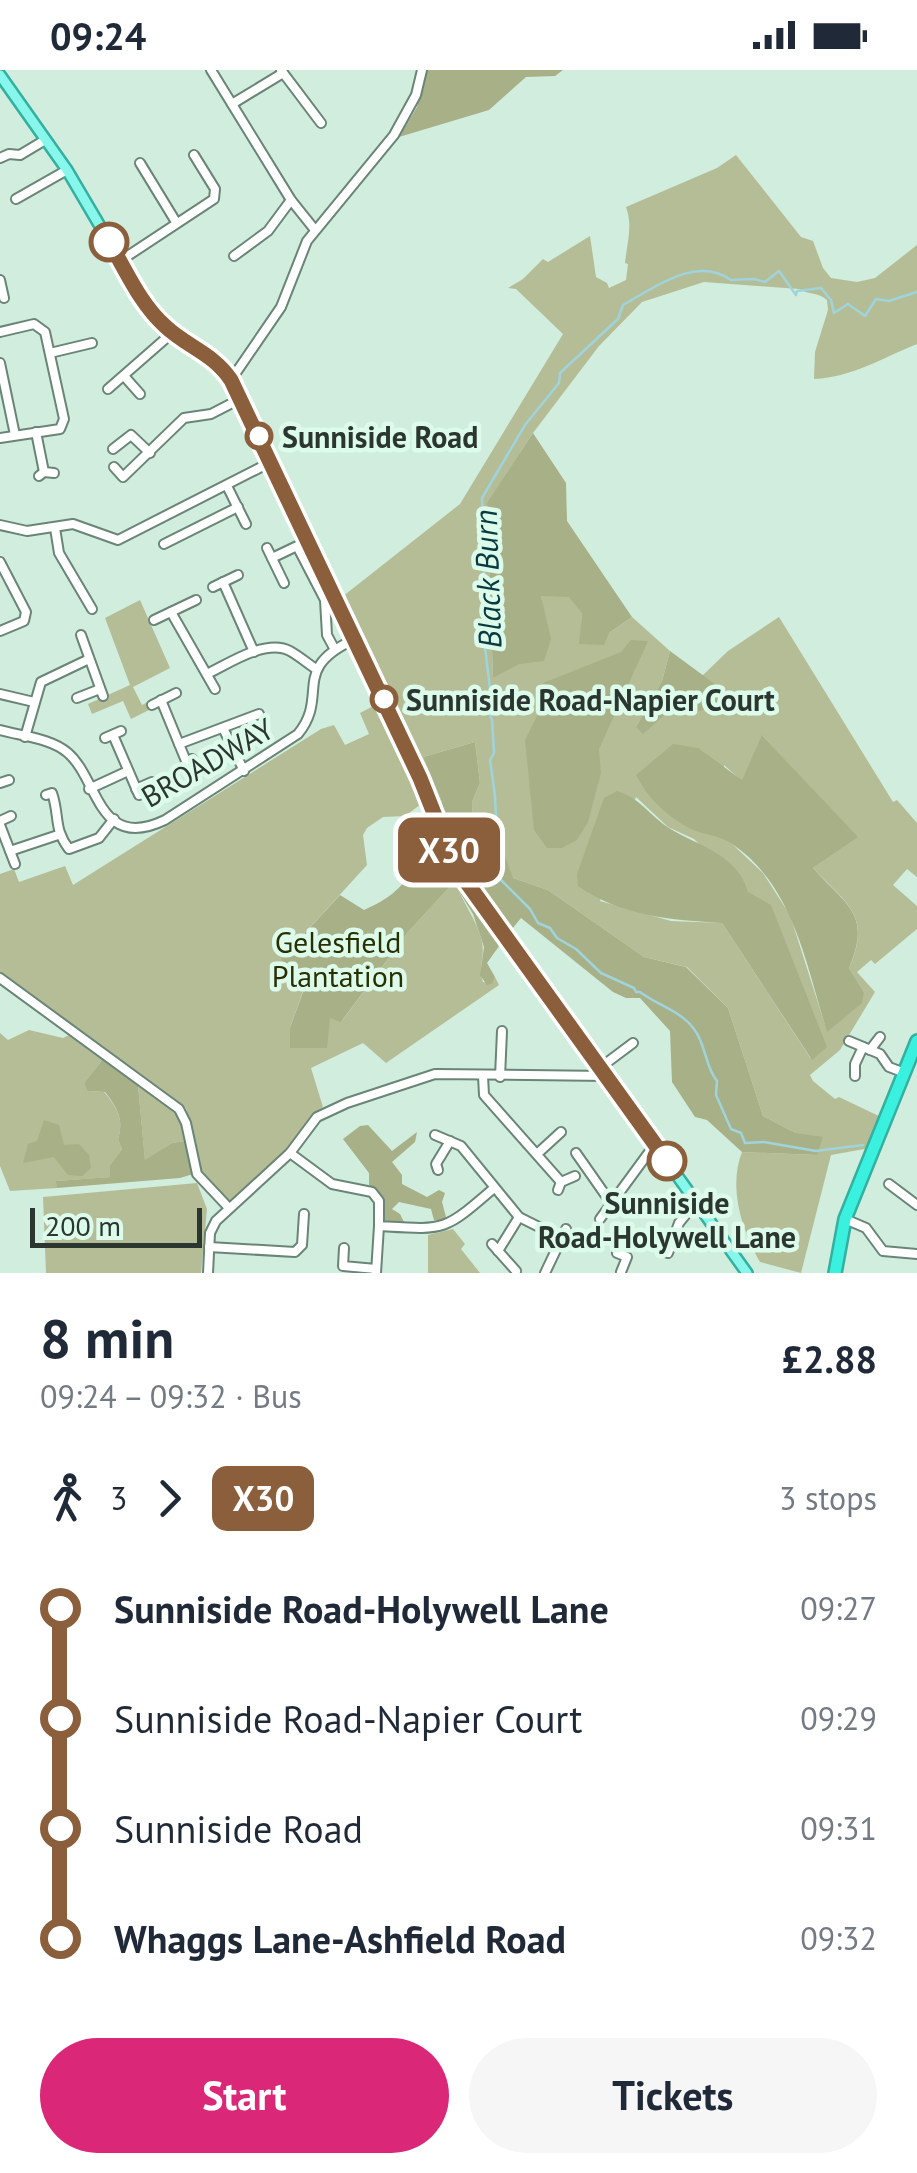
<!DOCTYPE html>
<html lang="en">
<head>
<meta charset="utf-8">
<style>
  :root { --surface:#fff; --page:#f6f6f7; --text:#1f2937; --muted:#747a83; --accent:#db2777 }
  body { margin:0; font-family:"PT Sans",sans-serif; background:var(--page); color:var(--text); height:100vh; display:flex; flex-direction:column; font-size:38px; white-space:nowrap }
  * { box-sizing:border-box; margin:0 }
  p { font-size:32px; color:var(--muted) }
  .icon { flex:none; width:55px; height:55px; fill:none; stroke:currentColor; stroke-width:2; stroke-linecap:round; stroke-linejoin:round }
  .map { position:relative; height:1203px; overflow:hidden }
  .details { display:flex; flex-direction:column; background:var(--surface); flex:1 }
  .details>* { flex:none }
  .badge { padding:0 20px; border-radius:15px; font-size:35px; line-height:65px }
  .scale { position:absolute; left:30px; bottom:25px; width:172px; box-sizing:border-box; padding-left:10px; border:5px solid #2a362f; border-top:0; font-size:28px; line-height:35px; white-space:nowrap; color:#2a362f; -webkit-text-stroke:8px #ddfbea; paint-order:stroke }
  .map>.badge { position:absolute; translate:-50% -50%; box-shadow:0 0 0 5px #fff }
  .legs { display:flex; align-items:center; gap:15px; height:110px; padding:0 40px; font-size:32px }
  .legs p { margin-inline-start:auto }
  .summary { display:flex; align-items:center; justify-content:space-between; height:170px; padding:0 40px }
  h1 { font-size:55px; font-weight:600; line-height:75px }
  .action { display:flex; gap:20px; margin-top:auto; padding:20px 40px }
  .action a { flex:1; height:115px; border-radius:60px; background:var(--accent); color:#fff; font-size:40px; font-weight:600; line-height:115px; text-align:center }
  .action a+a { background:var(--page); color:var(--text) }
  ul { padding:0 40px; list-style:none }
  li { display:flex; align-items:center; gap:35px; height:110px; font-size:38px }
  li i { display:grid; place-items:center; width:15px; height:100%; margin:0 12px; background:currentColor }
  li i::after { content:''; width:25px; height:25px; margin:-12px; border:8px solid; border-radius:50%; background:var(--surface) }
  li p { margin-inline-start:auto }
  li:first-child i { background:linear-gradient(#0000 50%,currentColor 0) }
  li:last-child i { background:linear-gradient(currentColor 50%,#0000 0) }
  .status { display:flex; justify-content:space-between; align-items:center; height:70px; padding:0 50px; background:var(--surface); direction:ltr }
  .status svg { height:28px; fill:currentColor }
  .map>svg:first-child { display:block }
</style>
</head>
<body>
<div class="status"><b>09:24</b><svg viewBox="0 0 49 12"><path d="M0 12V9h3v3zM5 12V6h3v6zM10 12V3h3v9zM15 12V0h3v12zM26 1h20v11H26zM47 4h2v5h-2z"/></svg></div>
<div class="map">
<svg width="917" height="1203" viewBox="0 0 917 1203">
  <rect width="100%" height="100%" fill="#d0eddd"/>
  <g fill="#b5bd97" fill-rule="evenodd">
    <path d="M736 85 801 167 813 171 823 198 831 208 857 212 875 208 917 175V274C882 288 853 307 814 309L815 282 828 240 827 230C818 222 809 225 799 219L704 212 642 232 599 276 533 363 487 434 493 608 544 547 541 526H569L582 544 580 574 609 563 632 547 670 581 662 611 636 657 670 639 723 620 702 606 728 581 779 547 893 732 897 730 917 753V807L907 799 893 815 917 836V859L875 894 871 890 857 902 875 922 840 980 810 1005 813 1011 835 1029 839 1027 883 1048 870 1078 831 1085 801 1203 760 1192C742 1161 728 1117 742 1082L817 1085 796 1063 763 1046 728 938 687 897 644 887 548 820 513 808 497 794 491 812 470 809 467 804 474 801 472 732 480 713 475 672 423 687 442 732 438 742 392 628 342 527 460 434 563 264 516 219 508 218 523 209 543 189 548 192 590 166 596 207 607 213 609 218 626 210 628 194 625 193C627 173 633 156 626 137L717 98ZM763 666 857 767 813 798C848 835 872 846 849 898L864 922 827 961 790 845 763 803 731 773 724 695 742 711ZM636 727 668 757 694 769 748 822 811 989 722 853 671 851 600 831Z"/>
    <polygon points="140,530 170,598 133,617 142,635 148,632 151,639 131,649 123,631 92,644 88,634 130,615 105,548"/>
    <path d="M379 633 424 732 405 746 383 747 367 758 363 765 367 795 282 888 304 918 290 958 330 947 342 951 408 862 458 808 456 814C464 835 477 850 482 872 485 886 478 898 483 912L493 913 495 907 499 915 386 993 363 973 311 998 323 1037 310 1047 292 1074 227 1133 207 1112 200 1097 186 1038 0 902V804L14 799 19 812 65 796 73 815 321 659 334 655 345 675 369 664 360 643Z"/>
    <path d="M29 960 63 968 69 965 103 989 84 1013 89 1021 104 1022C118 1038 124 1050 118 1070L122 1079 110 1095 111 1107 57 1111V1118L10 1121 0 1096V963L8 970Z"/>
    <path d="M138 1015C165 1034 179 1038 186 1071L172 1073 145 1091Z"/>
    <polygon points="197,1113 207,1139 201,1203 46,1203 43,1127"/>
    <polygon points="453,1159 465,1174 461,1179 480,1203 428,1203 428,1165"/>
  </g>
  <g fill="#a8b088">
    <polygon points="427,0 563,0 555,6 526,7 489,40 399,67 417,37"/>
    <polygon points="533,363 566,413 567,451 632,547 609,563 604,575 579,574 582,544 569,527 541,526 551,569 544,591 519,594 493,608 487,433"/>
    <polygon points="631,570 648,571 599,679 601,703 588,752 577,770 562,778 547,778 534,760 525,670 542,636 543,613 621,582"/>
    <polygon points="670,581 723,620 726,633 690,644 670,640 643,664 636,657 662,611"/>
    <path d="M762 665 858 767 813 798C847 836 872 844 849 898L864 922 862 933 827 962C807 897 793 814 732 774 720 765 702 765 689 758 665 745 648 728 636 705L673 674 698 678 742 710Z"/>
    <polygon points="475,672 480,713 472,732 474,802 467,804 438,742 442,732 423,687"/>
    <path d="M617 721C640 728 649 745 669 758 700 777 737 784 748 822L771 835 827 977 812 990 722 853C672 850 620 846 578 816L577 804 604 728Z"/>
    <path d="M430 748 458 808 408 862 341 952 330 948 327 978H290V958L304 919 281 889 340 825 364 840C413 819 415 795 430 748Z"/>
    <polygon points="505,786 513,808 548,820 644,887 686,897 728,938 763,1046 796,1063 823,1067 817,1085 742,1082 707,1050 695,1047 672,1012 670,961 640,928 626,928 613,922 521,848 508,864 470,809 478,806 491,812 497,794"/>
    <polygon points="459,810 502,872 487,893 495,907 493,913 487,915 480,905 484,877 473,844 457,818"/>
    <path d="M103 989 138 1015 145 1090 172 1073 186 1071 193 1104 180 1108 57 1118 56 1111 110 1107V1095L122 1079 118 1070C124 1050 118 1038 105 1022L88 1021 84 1013Z"/>
    <polygon points="44,1050 59,1055 64,1075 79,1074 89,1085 91,1098 82,1106 68,1105 54,1087 23,1093 28,1074 37,1071"/>
    <polygon points="368,1055 392,1081 417,1062 415,1072 392,1092 402,1105 402,1114 427,1127 439,1120 445,1123 442,1132 447,1151 434,1150 431,1139 399,1132 392,1139 400,1144 404,1152 385,1153 383,1131 369,1115 369,1103 343,1069 360,1056"/>
  </g>
  <g fill="none" stroke-linecap="round" stroke-linejoin="round">
    <path stroke="#9fd4dc" stroke-width="2.5" d="M863 1075 816 1081 764 1072 745 1073 741 1063 731 1059 716 1025 717 1011C705 997 706 974 694 959 681 941 657 935 640 922H636L634 918 601 903 576 879 557 868 550 858 538 853 530 839 499 808 495 726 490 690 494 683 492 650 487 637 490 619 485 577 486 541 481 515 484 506 482 428 525 355 559 313 560 303 618 249 623 235C654 218 696 185 731 210L754 209 765 212 779 201 796 225 797 221 821 218 831 230 834 243 848 234 865 246 876 229 889 231 917 222"/>
    <g stroke="#6a8577" stroke-width="12">
      <g id="minor">
        <polyline points="211,0 291,130 315,160"/>
        <polyline points="281,0 321,53"/>
        <polyline points="232,34 283,3"/>
        <polyline points="0,88 9,84 20,85 45,70"/>
        <polyline points="140,93 176,152"/>
        <polyline points="16,129 67,100"/>
        <polyline points="234,186 268,161 291,130"/>
        <polyline points="120,191 214,129 215,119 194,85"/>
        <polyline points="0,210 4,228"/>
        <polyline points="0,262 34,254 45,262 64,349 60,359 0,368"/>
        <polyline points="50,283 92,273"/>
        <polyline points="0,293 15,365"/>
        <polyline points="124,306 140,324"/>
        <polyline points="231,310 281,237 307,171 394,65 416,25 422,0"/>
        <polyline points="108,319 172,263"/>
        <polyline points="36,362 44,402"/>
        <polyline points="113,379 131,365 150,383"/>
        <polyline points="114,397 123,407 184,348 211,344 242,328"/>
        <polyline points="39,406 44,402 54,403"/>
        <polyline points="227,416 246,454"/>
        <polyline points="0,455 27,461 73,454 118,470 269,393"/>
        <polyline points="55,458 59,483 92,539"/>
        <polyline points="164,474 238,437"/>
        <polyline points="267,478 284,513"/>
        <polyline points="272,488 297,476 325,530 327,565 334,578"/>
        <polyline points="0,492 26,542 24,551 0,561"/>
        <polyline points="223,512 254,582"/>
        <polyline points="213,517 238,505"/>
        <polyline points="171,542 215,619"/>
        <polyline points="154,550 196,530"/>
        <polyline points="81,565 103,626"/>
        <path d="M207 604C228 594 266 568 290 581 299 586 307 593 316 599"/>
        <polyline points="0,624 34,632"/>
        <polyline points="77,628 100,619"/>
        <polyline points="161,630 186,691 192,689"/>
        <polyline points="152,635 176,623"/>
        <polyline points="223,658 244,701"/>
        <path d="M0 660C21 666 51 668 68 683 99 710 98 782 165 750L298 664C330 625 289 599 355 569"/>
        <polyline points="113,665 139,725"/>
        <polyline points="25,667 41,612 87,590"/>
        <polyline points="105,668 121,661"/>
        <polyline points="179,674 259,644"/>
        <polyline points="0,713 9,710"/>
        <polyline points="89,719 128,701"/>
        <polyline points="136,719 152,712"/>
        <path d="M46 725 52 723C60 746 53 758 69 779L99 768 114 749"/>
        <polyline points="0,751 11,746"/>
        <polyline points="0,755 15,794"/>
        <polyline points="10,781 58,765"/>
        <polyline points="0,908 179,1039 186,1053 197,1104 229,1138"/>
        <polyline points="849,971 880,984 889,997 905,1003"/>
        <polyline points="870,980 880,967"/>
        <polyline points="601,997 633,973"/>
        <polyline points="483,1006 484,1025 561,1112"/>
        <polyline points="855,1006 855,994 863,977"/>
        <polyline points="500,1007 502,961"/>
        <polyline points="435,1065 461,1076 519,1147 561,1168"/>
        <path d="M290 1083 332 1114 372 1122 379 1131V1156C446 1160 443 1162 494 1118"/>
        <polyline points="576,1083 611,1133"/>
        <polyline points="537,1084 561,1062"/>
        <polyline points="438,1100 436,1094 450,1071"/>
        <polyline points="889,1114 917,1135"/>
        <polyline points="558,1120 561,1112 575,1106"/>
        <polyline points="600,1149 655,1074"/>
        <polyline points="845,1149 866,1158 883,1181 917,1184"/>
        <polyline points="492,1174 516,1201"/>
        <polyline points="209,1177 295,1182 302,1175 304,1144"/>
        <polyline points="344,1178 343,1196 376,1199"/>
        <polyline points="498,1181 519,1147"/>
        <polyline points="617,1183 627,1187 621,1202"/>
        <polyline points="668,1183 679,1153 696,1132"/>
        <polyline points="208,1203 210,1163 216,1151 290,1083 317,1047 347,1033 435,1004 607,1006"/>
        <polyline points="376,1203 379,1156"/>
        <polyline points="545,1203 566,1159"/>
      </g>
    </g>
    <g stroke="#34b0a1" stroke-width="14">
      <polyline id="major" points="0,5 67,100 147,236 172,263 213,288 231,310 421,707 443,765 465,810 747,1203"/>
    </g>
    <g stroke="#34b0a1" stroke-width="16">
      <polyline id="highway" points="835,1203 845,1149 917,971"/>
    </g>
    <use href="#minor" stroke="#fff" stroke-width="8"/>
    <use href="#major" stroke="#88f7eb" stroke-width="9"/>
    <use href="#highway" stroke="#39f1de" stroke-width="11"/>
  </g>
  <g fill="none" stroke-linecap="round" stroke-linejoin="round">
    <g stroke="#fff" stroke-width="22">
      <path id="line-1" d="M109 172C126 200 140 234 165 256 187 277 213 283 231 310L420 708 443 766 465 810 667 1091"/>
    </g>
    <use href="#line-1" stroke="#8b5e3c" stroke-width="15"/>
  </g>
  <g fill="#fff" stroke="#8b5e3c" stroke-width="5">
    <circle cx="109" cy="172" r="18"/>
    <circle cx="259" cy="366" r="12"/>
    <circle cx="384" cy="629" r="12"/>
    <circle cx="667" cy="1091" r="18"/>
  </g>
  <g text-anchor="middle" dominant-baseline="central" stroke-width="9" stroke-linejoin="round" paint-order="stroke">
    <g font-size="30" font-weight="bold" fill="#2a362f" stroke="#ddfbea" text-anchor="start">
      <text x="282" y="366">Sunniside Road</text>
      <text x="406" y="629">Sunniside Road-Napier Court</text>
      <text x="667" y="1132" text-anchor="middle">Sunniside<tspan x="667" dy="34">Road-Holywell Lane</tspan></text>
    </g>
    <g font-size="30" fill="#2a362f" stroke="#ddfbea">
      <text transform="translate(207 692) rotate(-30)">BROADWAY</text>
    </g>
    <g font-size="30" fill="#282f00" stroke="#ddfbea">
      <text x="338" y="871">Gelesfield<tspan x="338" dy="34">Plantation</tspan></text>
    </g>
    <g font-size="32" font-style="italic" fill="#073b40" stroke="#ddfbea">
      <text transform="translate(487 509) rotate(-92)">Black Burn</text>
    </g>
  </g>
</svg>
<div class="scale">200 m</div>
<b class="badge" style="left:449px;top:780px;background:#8b5e3c;color:#fff">X30</b>
</div>
<section class="details">
<div class="summary"><div><h1>8 min</h1><p>09:24 – 09:32 · Bus</p></div><b>£2.88</b></div>
<div class="legs"><svg class="icon" aria-label="walk" viewBox="0 0 24 24"><circle cx="13" cy="4" r="2"/><path d="M13 8l-2 6 4 7M11 14l-3 7M7 12l3-4h3l4 4"/></svg>3<svg class="icon" aria-label="forward" viewBox="0 0 24 24"><path d="M9 5l7 7-7 7"/></svg><b class="badge" style="background:#8b5e3c;color:#fff">X30</b><p>3 stops</p></div>
<ul>
<li><i style="color:#8b5e3c"></i><b>Sunniside Road-Holywell Lane</b><p>09:27</p></li>
<li><i style="color:#8b5e3c"></i><span>Sunniside Road-Napier Court</span><p>09:29</p></li>
<li><i style="color:#8b5e3c"></i><span>Sunniside Road</span><p>09:31</p></li>
<li><i style="color:#8b5e3c"></i><b>Whaggs Lane-Ashfield Road</b><p>09:32</p></li>
</ul>
<div class="action"><a>Start</a><a>Tickets</a></div>
</section>
</body>
</html>
